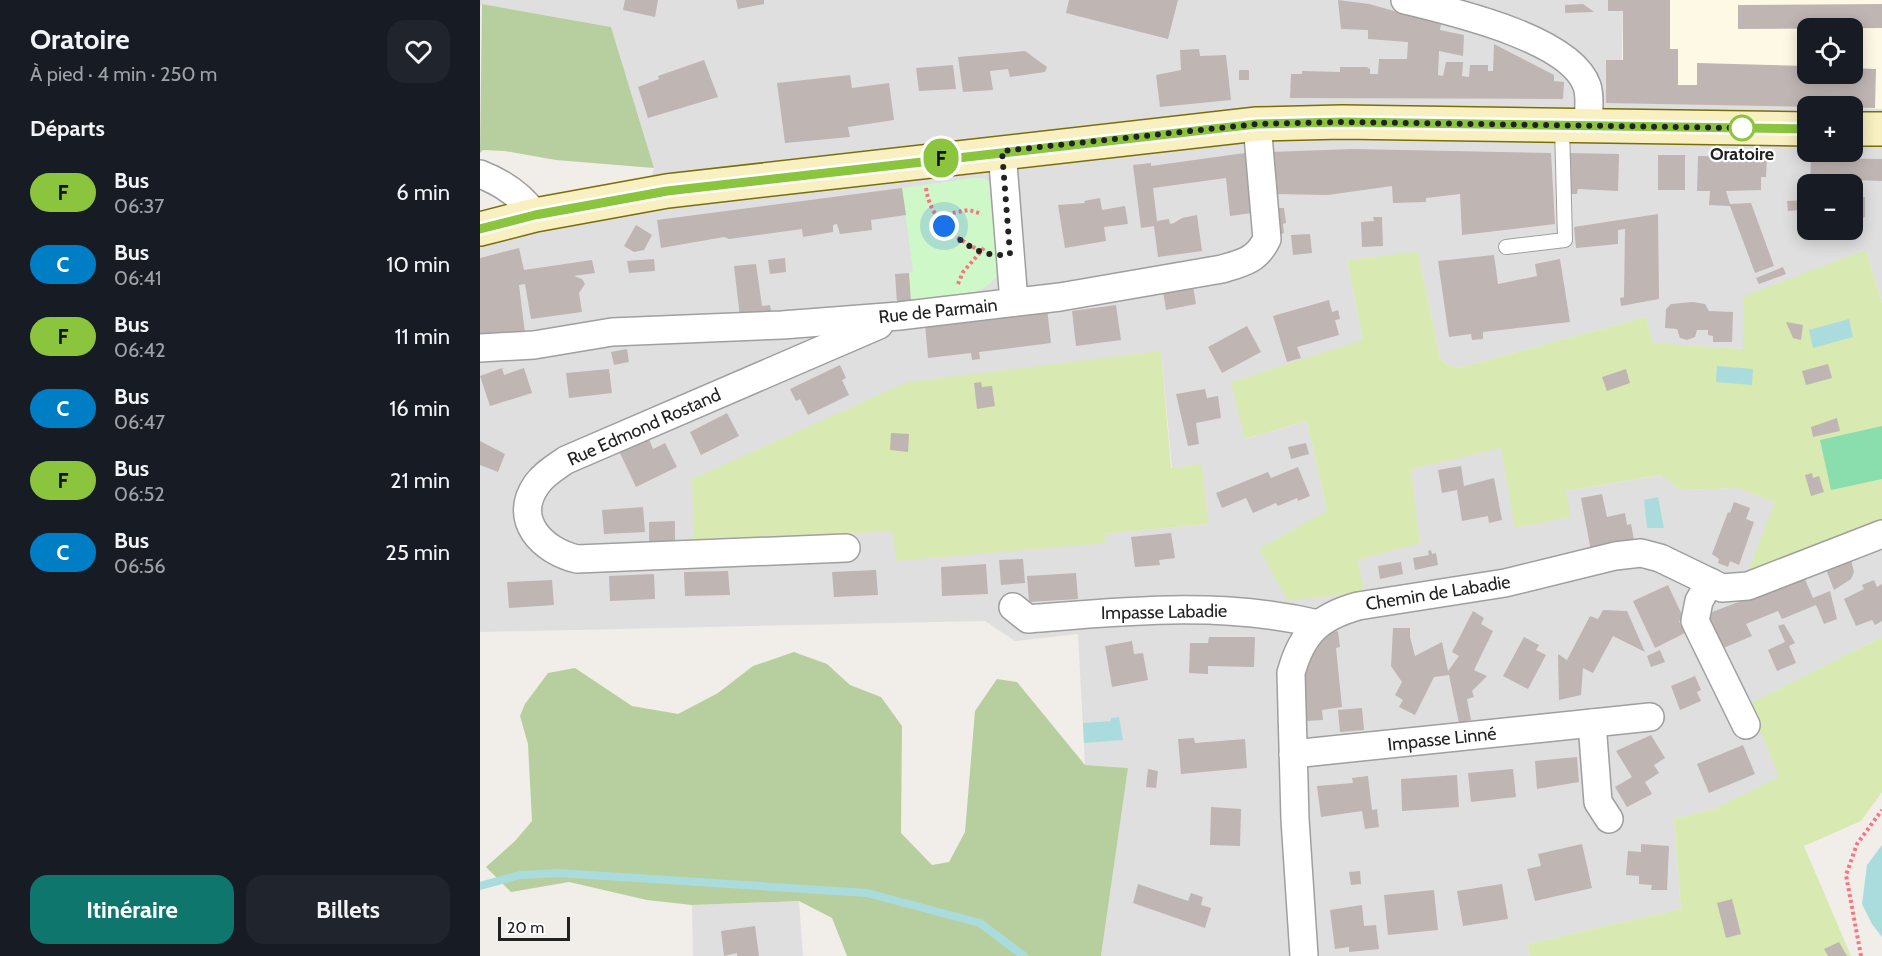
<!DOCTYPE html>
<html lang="fr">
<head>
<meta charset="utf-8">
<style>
  :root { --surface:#171b24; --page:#20242c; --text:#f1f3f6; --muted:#9ea1a6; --accent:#0f766e }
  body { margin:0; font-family:Cabin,sans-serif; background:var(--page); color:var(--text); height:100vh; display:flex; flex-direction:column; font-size:22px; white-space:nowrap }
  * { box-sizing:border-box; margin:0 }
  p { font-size:20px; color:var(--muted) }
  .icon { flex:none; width:33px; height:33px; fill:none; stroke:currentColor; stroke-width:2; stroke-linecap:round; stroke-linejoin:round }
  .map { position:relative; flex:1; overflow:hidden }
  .side { display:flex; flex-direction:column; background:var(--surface); width:480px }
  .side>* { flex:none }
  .badge { padding:0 12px; border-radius:20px; font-size:21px; line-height:39px }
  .fabs { position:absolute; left:1317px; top:18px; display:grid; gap:12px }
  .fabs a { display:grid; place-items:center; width:66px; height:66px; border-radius:12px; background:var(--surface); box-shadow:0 3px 15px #0003; font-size:30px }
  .scale { position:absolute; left:18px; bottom:15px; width:72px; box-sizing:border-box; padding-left:6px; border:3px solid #222; border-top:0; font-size:16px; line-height:21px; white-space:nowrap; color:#222; -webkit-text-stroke:4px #fff; paint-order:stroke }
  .you { position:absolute; width:30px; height:30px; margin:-15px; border:4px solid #fff; border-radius:50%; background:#1a73e8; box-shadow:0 0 0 9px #1a73e833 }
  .map>.badge { position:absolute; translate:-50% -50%; box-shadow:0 0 0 3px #fff }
  h2 { padding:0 30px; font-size:22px; line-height:54px }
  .round { display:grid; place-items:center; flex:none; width:63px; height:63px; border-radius:18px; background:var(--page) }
  .head { display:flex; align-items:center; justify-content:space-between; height:102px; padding:0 30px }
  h1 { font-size:28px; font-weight:700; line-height:45px }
  .button { display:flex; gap:12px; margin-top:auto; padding:12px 30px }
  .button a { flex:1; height:69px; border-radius:18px; background:var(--accent); color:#fff; font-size:24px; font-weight:700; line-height:69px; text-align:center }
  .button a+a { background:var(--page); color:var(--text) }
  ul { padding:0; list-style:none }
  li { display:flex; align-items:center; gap:18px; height:72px; padding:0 30px }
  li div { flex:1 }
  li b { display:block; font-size:22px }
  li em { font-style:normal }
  li .badge { min-width:66px; font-weight:700; text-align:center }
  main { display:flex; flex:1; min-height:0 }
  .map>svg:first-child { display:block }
</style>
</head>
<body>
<main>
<section class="side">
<div class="head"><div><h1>Oratoire</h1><p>À pied · 4 min · 250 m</p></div><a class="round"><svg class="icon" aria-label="heart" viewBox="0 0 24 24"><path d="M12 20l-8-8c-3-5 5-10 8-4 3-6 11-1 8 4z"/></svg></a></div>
<h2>Départs</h2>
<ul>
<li><span class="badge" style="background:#8ac53d;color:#111">F</span><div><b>Bus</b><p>06:37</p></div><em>6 min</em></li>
<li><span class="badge" style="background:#007ec5;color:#fff">C</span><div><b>Bus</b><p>06:41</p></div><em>10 min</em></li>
<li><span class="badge" style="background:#8ac53d;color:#111">F</span><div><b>Bus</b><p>06:42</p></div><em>11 min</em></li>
<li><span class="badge" style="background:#007ec5;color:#fff">C</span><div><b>Bus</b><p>06:47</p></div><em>16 min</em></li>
<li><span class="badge" style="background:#8ac53d;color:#111">F</span><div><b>Bus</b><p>06:52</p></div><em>21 min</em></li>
<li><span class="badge" style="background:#007ec5;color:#fff">C</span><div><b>Bus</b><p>06:56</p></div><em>25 min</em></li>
</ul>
<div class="button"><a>Itinéraire</a><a>Billets</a></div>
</section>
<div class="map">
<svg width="1402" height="956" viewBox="0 0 1402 956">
  <rect width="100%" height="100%" fill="#f1ede9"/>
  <g fill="#e0dfdf" fill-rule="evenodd">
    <path d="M0 0H1402V304L1386 250 1264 349 1173 344 1166 317 979 368 966 364 960 358 938 253 867 260 883 340 766 439 827 421 847 511 878 560 940 542 930 469 1022 447 1086 491 1182 475 1201 490 1257 488 1296 502 1267 576 1402 522V637L1270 704 1300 777 1234 809 1194 819 1201 909 1048 944 1050 956H621L648 768 605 765 598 634 535 641 505 621 0 632V241L163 209 174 168 131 27 2 4 0 8ZM1328 28H1372V74H1328ZM1328 106H1372V152H1328ZM1328 184H1372V230H1328ZM681 351 692 468 728 524 624 534 625 542 416 560 414 530Z"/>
    <polygon points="319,901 323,956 213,956 212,905"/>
  </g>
  <path fill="#fef9e5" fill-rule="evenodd" d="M1164 0H1402V109L1206 102 1142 60 1143 11H1164ZM1328 28H1372V74H1328Z"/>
  <g fill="#d8e9b1">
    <polygon points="1386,250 1402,304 1402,522 1266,577 1295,502 1257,488 1201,490 1181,475 1086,491 1091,517 1035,528 1021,448 931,469 940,543 878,560 884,592 808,601 779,549 847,511 827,421 765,439 751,382 883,340 867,260 938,252 960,358 966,364 979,368 1166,317 1173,343 1263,349 1264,296"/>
    <polygon points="681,351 691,468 722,464 728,524 625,534 625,543 416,561 413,531 214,542 212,479 428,382"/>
    <polygon points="1402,637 1402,792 1381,821 1324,846 1371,956 1050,956 1048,944 1201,909 1194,819 1234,809 1299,777 1269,704"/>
  </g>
  <g fill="#b7cf9f">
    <polygon points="2,4 131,27 174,168 76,160 25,151 3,150 0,153"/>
    <polygon points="314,652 347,664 370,685 401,697 422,726 421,833 452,865 469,862 485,832 495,711 517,679 537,682 605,765 648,768 621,956 367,956 352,918 319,901 212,905 167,900 89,882 31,892 6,867 35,841 52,821 48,744 40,716 45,704 68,673 95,668 152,706 198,714 238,693 273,666"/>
  </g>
  <path fill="#cff8c9" d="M494 178H504L513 184 519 269C511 300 457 298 431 302L429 273 433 271 422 188Z"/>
  <polygon fill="#8addac" points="1402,426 1402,479 1351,490 1340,440"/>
  <g fill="#abdcdd">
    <polygon points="1369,319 1373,337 1333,348 1329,330"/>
    <polygon points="1237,366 1273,369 1272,385 1236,382"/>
    <polygon points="1178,497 1184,528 1167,528 1164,500"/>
    <polygon points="639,717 643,740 604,743 603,723 631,721 631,718"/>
    <polygon points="1402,845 1402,937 1392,924 1382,904 1387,865"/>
  </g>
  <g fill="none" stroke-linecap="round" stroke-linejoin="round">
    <polyline stroke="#abdcdd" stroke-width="8" points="0,886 40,875 79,873 387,893 500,923 544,956"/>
  </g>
  <g fill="#bfb5b2">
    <polygon points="145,0 178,0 175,17 143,10"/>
    <polygon points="256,0 284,0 284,4 258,9"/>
    <polygon points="589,0 698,0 688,39 586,13"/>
    <polygon points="858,0 889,4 961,24 960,30 984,35 983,56 959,51 958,75 963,76 966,62 983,62 982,76 989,77 990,65 1008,65 1008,71 1013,71 1014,44 1074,75 1074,81 1084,82 1083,99 810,98 811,74 822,74 822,71 860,72 860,67 887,67 890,69 890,74 898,74 899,59 927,59 928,42 888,39 888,30 861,29"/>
    <polygon points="1128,0 1190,0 1190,49 1198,49 1198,85 1217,85 1217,63 1328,66 1328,74 1372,74 1372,68 1396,69 1395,108 1126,103 1126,60 1143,60 1143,11 1128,11"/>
    <polygon points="1103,4 1114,12 1085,13 1085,5"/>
    <polygon points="1402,4 1402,28 1258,29 1258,5"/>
    <polygon points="719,49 720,56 746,55 751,100 680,107 676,75 701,70 700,50"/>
    <polygon points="545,51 567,67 565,72 530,77 528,69 510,71 513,90 483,92 478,57"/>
    <polygon points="224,60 238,97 168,118 158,87 179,79 178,76"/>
    <polygon points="473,65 476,89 439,91 436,68"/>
    <rect x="759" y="70" width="10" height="10"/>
    <polygon points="370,75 372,88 409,83 414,120 368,127 370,137 305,143 297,83"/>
    <polygon points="873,149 1071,153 1075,224 982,235 980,194 946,198 946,202 913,203 912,186 848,195 795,194 790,152"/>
    <polygon points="772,152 779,212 750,216 746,178 673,188 677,221 689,219 690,224 694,223 702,218 717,215 722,251 678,257 674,226 661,228 653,165 671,163 671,166"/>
    <polygon points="1088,153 1139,154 1138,191 1098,189 1097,194 1091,194"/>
    <rect x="1178" y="155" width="27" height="35"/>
    <polygon points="1218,156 1287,157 1286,177 1281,177 1281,190 1246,191 1250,204 1271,203 1294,266 1275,273 1250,206 1229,205 1230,191 1217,191"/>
    <polygon points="1331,158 1402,159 1402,181 1348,179 1347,184 1330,184"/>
    <polygon points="422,188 426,215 391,220 392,230 360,234 357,224 353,225 353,232 323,237 322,229 249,239 244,237 181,248 177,220"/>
    <polygon points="1385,197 1385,217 1372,223 1372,198"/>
    <polygon points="620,198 622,210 645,206 648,224 624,227 626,241 585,248 578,205 605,203 604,201"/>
    <polygon points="1328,200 1328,225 1323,225 1322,210 1308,211 1307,201"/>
    <polygon points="791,208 804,208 806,223 803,224 804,233 801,234 801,237 794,238"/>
    <polygon points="1178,214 1179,299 1141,306 1140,298 1144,297 1145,229 1138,230 1138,244 1096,248 1094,227"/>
    <polygon points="893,217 902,217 903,246 882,247 881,222 894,221"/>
    <polygon points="156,225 172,235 164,250 154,252 144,246"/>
    <polygon points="830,234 832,253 813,255 811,235"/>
    <polygon points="39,248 44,270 112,260 115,273 94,276 102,279 105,284 99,293 102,312 51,319 45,284 39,285 45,333 0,339 0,258"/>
    <polygon points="1014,255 1018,284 1057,276 1055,264 1080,259 1090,322 1003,332 1003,339 992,340 991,334 969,337 958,261"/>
    <polygon points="305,258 306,272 290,274 288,260"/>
    <polygon points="174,259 175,271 149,273 147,261"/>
    <polygon points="276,264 282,306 290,305 292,316 260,317 254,266"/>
    <polygon points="1303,267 1306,274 1279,284 1276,278"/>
    <polygon points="429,273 431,302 417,303 415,274"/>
    <polygon points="713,286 716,304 686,310 683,291"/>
    <polygon points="849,300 852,312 858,310 860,319 855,320 859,335 817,347 821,358 807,362 793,316"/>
    <polygon points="1213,302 1225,304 1229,311 1253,312 1252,342 1233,342 1233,336 1228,335 1228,330 1217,330 1215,337 1207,340 1200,338 1197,329 1185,328 1186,309 1191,304"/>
    <polygon points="636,305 641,340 596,346 592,311"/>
    <polygon points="567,308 571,343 499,352 500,359 492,360 491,353 448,358 445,324"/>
    <polygon points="1306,322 1323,325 1321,340 1313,338"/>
    <polygon points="767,326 781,352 742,373 728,347"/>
    <polygon points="147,349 149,362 134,365 131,352"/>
    <polygon points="1348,364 1352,378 1326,385 1322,371"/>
    <polygon points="360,365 366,378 362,380 369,395 328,415 320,399 316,401 310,389"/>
    <polygon points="22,368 24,375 44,368 52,393 10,406 0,376"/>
    <polygon points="129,369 132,393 89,398 86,373"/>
    <polygon points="1146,369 1150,383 1127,391 1122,377"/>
    <polygon points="501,382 502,387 512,386 515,406 497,409 494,383"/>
    <polygon points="725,389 727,398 738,396 741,418 716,423 719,444 708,446 696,394"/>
    <polygon points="247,413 259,436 221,455 210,432"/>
    <polygon points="1357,418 1360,431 1333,437 1331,427"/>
    <polygon points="411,433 429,434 428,452 410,450"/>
    <polygon points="168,437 173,449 185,443 197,467 156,487 139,451"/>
    <polygon points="0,441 25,454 18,472 0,465"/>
    <polygon points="826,443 829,454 811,459 808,447"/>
    <polygon points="981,466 984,486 1014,478 1022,520 1009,523 1008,516 982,521 977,490 962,493 958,470"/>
    <polygon points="818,467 830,496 818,501 817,498 798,506 796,503 773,513 766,498 742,508 736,493 788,472 791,478"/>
    <polygon points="1332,473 1333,478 1339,476 1344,492 1331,496 1325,475"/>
    <polygon points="1122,494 1127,517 1145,513 1147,525 1151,524 1154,540 1111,551 1101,498"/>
    <polygon points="1254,502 1270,508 1266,519 1274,522 1259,565 1250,561 1248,567 1238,563 1239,559 1232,554 1248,512 1250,513"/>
    <polygon points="163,507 165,532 124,534 122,510"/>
    <polygon points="195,521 195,542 169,542 169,522"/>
    <polygon points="691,533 695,558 679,560 680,565 655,567 651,537"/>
    <polygon points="951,550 952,554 956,553 958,565 935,570 933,558 949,555 948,551"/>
    <polygon points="1370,556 1374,572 1371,579 1354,590 1345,567"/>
    <polygon points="543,559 545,583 521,585 519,560"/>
    <polygon points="921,562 923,574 900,579 898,566"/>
    <polygon points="506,564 508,594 462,596 461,567"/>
    <polygon points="396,570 398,595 354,597 352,572"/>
    <polygon points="248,571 250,595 205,596 204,572"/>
    <polygon points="596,573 598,599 549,602 547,576"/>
    <polygon points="174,574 175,599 130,601 129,576"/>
    <polygon points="1324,577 1333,598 1350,591 1357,619 1344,624 1336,605 1302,619 1298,611 1266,624 1272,636 1241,649 1227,614"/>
    <polygon points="72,580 74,605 29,608 27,582"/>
    <polygon points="1394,580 1397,587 1402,584 1402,621 1395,625 1392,620 1376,626 1364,599 1384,589 1382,585"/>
    <polygon points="1188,585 1204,619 1199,621 1205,633 1175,648 1153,601"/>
    <polygon points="1123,610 1147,611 1165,652 1133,636 1113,673 1103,668 1101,695 1079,700 1078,654 1087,660 1110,616 1118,619"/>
    <polygon points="993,611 1004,618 1001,624 1013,631 994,670 1007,676 992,691 994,697 987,699 991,720 979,723 969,675 954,677 935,715 919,707 923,700 915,695 922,682 911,666 913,628 930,628 930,637 935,656 962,642 968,671 979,656 972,652"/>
    <polygon points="1304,624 1315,643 1309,646 1316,663 1297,671 1288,650 1305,642 1298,626"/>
    <polygon points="858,631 860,647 856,648 862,707 842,710 843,720 826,721 824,657 842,634"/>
    <polygon points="729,637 775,637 774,667 728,666 728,674 709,673 710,643 728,643"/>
    <polygon points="1044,637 1059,645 1056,650 1066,655 1048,689 1023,676"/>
    <polygon points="652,641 654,654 663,653 668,680 632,687 625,646"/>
    <polygon points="1180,650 1185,662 1171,667 1167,656"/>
    <polygon points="1215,676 1221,690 1217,692 1221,701 1200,710 1191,686"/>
    <polygon points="882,708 884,730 860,732 858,710"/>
    <polygon points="1171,735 1185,758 1174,765 1179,773 1165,782 1172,794 1147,807 1135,787 1152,777 1136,751"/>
    <polygon points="714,738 715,743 765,739 767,768 701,774 698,739"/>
    <polygon points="1263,745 1275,774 1229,793 1217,764"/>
    <polygon points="1097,757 1099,782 1057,789 1055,761"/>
    <polygon points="668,769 678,771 676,788 666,787"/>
    <polygon points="1033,769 1036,797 991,802 988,773"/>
    <polygon points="977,775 979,807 922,811 921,779"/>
    <polygon points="888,776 892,810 897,809 899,827 885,829 882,811 841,817 837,786 873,783 872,778"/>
    <polygon points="731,807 761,809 760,846 730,845"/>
    <polygon points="1102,844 1112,888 1055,901 1047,869 1061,866 1058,854"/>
    <polygon points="1161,844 1189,846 1187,890 1171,890 1172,885 1159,884 1159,876 1146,875 1148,851 1161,852"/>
    <polygon points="880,871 881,884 871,885 869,872"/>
    <polygon points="658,884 708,901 711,893 723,897 721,905 731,908 725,928 653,903"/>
    <polygon points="1022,884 1028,919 983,926 977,891"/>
    <polygon points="954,890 958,930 908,935 904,895"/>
    <polygon points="1252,899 1261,934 1246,938 1237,903"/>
    <polygon points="882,905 884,926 896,925 899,949 869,952 869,947 855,949 850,910"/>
    <polygon points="275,926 279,956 257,956 257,953 244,956 241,931"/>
    <polygon points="1359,942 1367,956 1348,956 1344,949"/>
  </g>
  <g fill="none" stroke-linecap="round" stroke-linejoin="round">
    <g stroke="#9f9f9f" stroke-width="16">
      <polyline id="service" points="1026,247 1085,240 1082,126"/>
    </g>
    <g stroke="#9f9f9f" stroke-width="30">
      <g id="minor">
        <path d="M925 0C969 11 1091 38 1107 86 1111 98 1108 114 1108 127"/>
        <polyline points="522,151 534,302"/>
        <path d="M0 174C23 183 41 195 55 215"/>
        <path d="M0 348 54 345 132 332 302 325 419 316 580 297 742 269C763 263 777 260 787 239L777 124"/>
        <path d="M366 548 97 559C63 551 31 520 57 484 64 474 76 467 86 460L399 325"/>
        <polyline points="1230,582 1219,601 1215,621 1266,725"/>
        <path d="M533 607 548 619C646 611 742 601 838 624"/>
        <polyline points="1112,723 1118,802 1129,819"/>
        <polyline points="813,754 1170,717"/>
        <path d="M824 956 815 819 811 673C822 633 839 617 878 606L1025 583 1135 556 1161 553 1180 558 1242 588 1268 586 1402 534"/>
      </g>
    </g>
    <g stroke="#796e08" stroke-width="36">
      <g id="secondary">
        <polyline points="1372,129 1402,129"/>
        <polyline points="0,229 55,215 187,191 777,124 862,122 1328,129"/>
      </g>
    </g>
    <g stroke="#f67582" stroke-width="4" stroke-dasharray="3 3" stroke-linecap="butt">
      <path d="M446 188C450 219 474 238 501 251"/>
      <polyline points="455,216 489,210 502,214"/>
      <polyline points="478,284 483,272 505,247"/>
      <polyline points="1381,956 1366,875 1377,844 1402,810"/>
    </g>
    <use href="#service" stroke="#fff" stroke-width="14"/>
    <use href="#minor" stroke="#fff" stroke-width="27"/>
    <use href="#secondary" stroke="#f8f0c0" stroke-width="33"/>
  </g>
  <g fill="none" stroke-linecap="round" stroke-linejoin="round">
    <g stroke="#fff" stroke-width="14">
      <polyline id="line" points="0,229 55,215 187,191 777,124 862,122 1328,129"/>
    </g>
    <use href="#line" stroke="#8ac53d" stroke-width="9"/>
    <path stroke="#222" stroke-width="6" stroke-dasharray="0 10.8" d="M464 226C483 244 503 259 530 254L522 151 777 124 862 122 1262 128"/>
  </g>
  <circle fill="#fff" stroke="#8ac53d" stroke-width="3" cx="1262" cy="128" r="12"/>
  <g text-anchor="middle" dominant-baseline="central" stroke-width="4.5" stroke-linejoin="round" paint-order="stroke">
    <g font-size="18" font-weight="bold" fill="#222" stroke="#fff">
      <text x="1262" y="154">Oratoire</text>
    </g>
    <g font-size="18" fill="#222" stroke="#fff">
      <text transform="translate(458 311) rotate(-6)">Rue de Parmain</text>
      <text transform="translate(164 427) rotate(-24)">Rue Edmond Rostand</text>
      <text transform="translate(958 593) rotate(-9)">Chemin de Labadie</text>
      <text transform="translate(684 612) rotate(-1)">Impasse Labadie</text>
      <text transform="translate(962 739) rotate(-6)">Impasse Linné</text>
    </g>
  </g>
</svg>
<div class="fabs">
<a><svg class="icon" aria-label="locate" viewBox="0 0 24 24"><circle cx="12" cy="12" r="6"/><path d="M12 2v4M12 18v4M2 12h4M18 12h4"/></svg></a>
<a>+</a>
<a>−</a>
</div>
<div class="scale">20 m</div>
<div class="you" style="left:464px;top:226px"></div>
<b class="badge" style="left:461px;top:158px;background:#8ac53d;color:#111">F</b>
</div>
</main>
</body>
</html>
